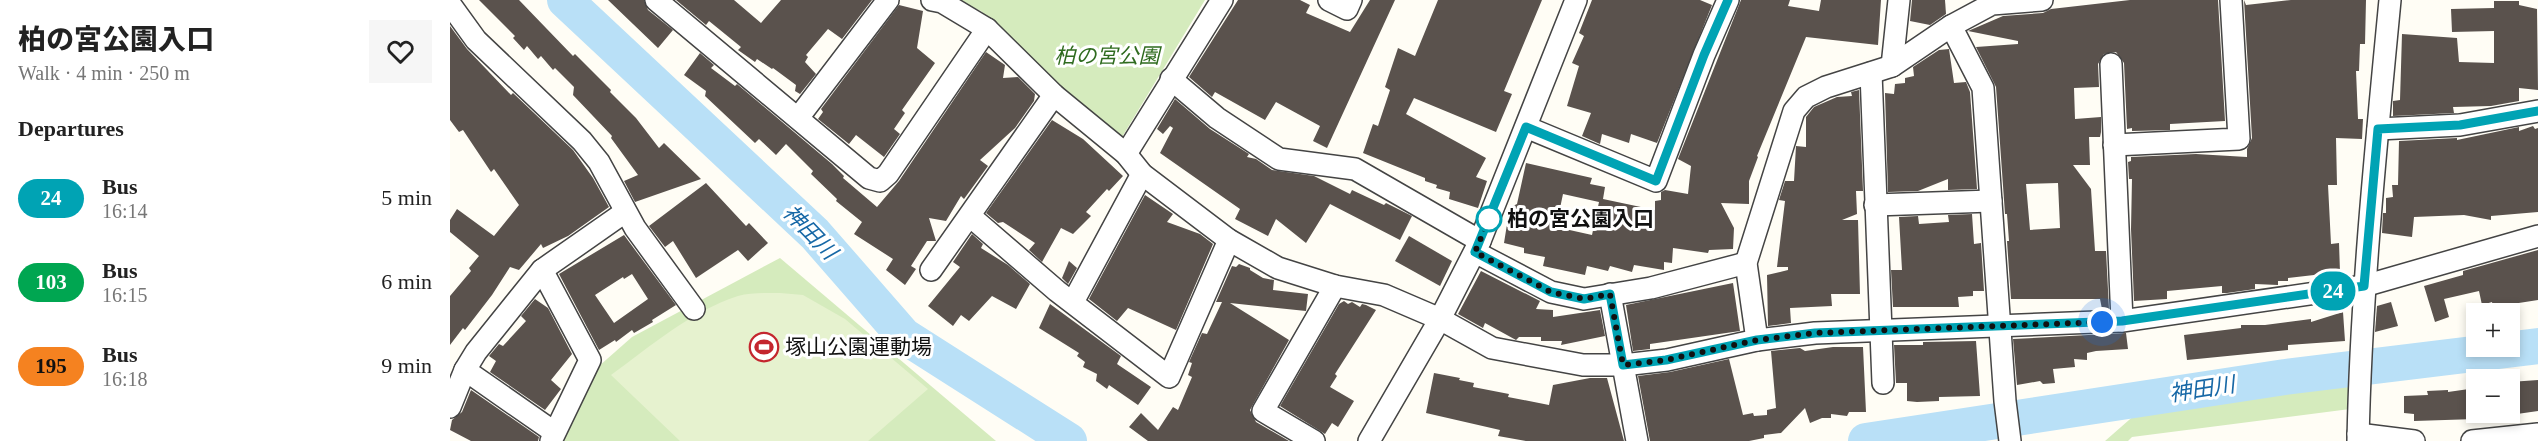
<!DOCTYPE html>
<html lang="en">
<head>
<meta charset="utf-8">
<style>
  :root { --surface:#fff; --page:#f6f6f6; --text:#222; --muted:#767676 }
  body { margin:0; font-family:"Times New Roman","Noto Sans JP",serif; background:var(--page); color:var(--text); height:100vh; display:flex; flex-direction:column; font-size:22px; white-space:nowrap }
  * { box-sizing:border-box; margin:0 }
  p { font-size:20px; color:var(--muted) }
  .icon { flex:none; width:33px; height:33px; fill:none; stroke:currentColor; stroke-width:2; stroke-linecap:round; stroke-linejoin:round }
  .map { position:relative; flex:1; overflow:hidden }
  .drawer { display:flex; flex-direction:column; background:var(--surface); width:450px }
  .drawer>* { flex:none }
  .badge { padding:0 12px; border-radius:20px; font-size:21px; line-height:39px }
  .fabs { position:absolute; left:2016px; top:303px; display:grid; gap:12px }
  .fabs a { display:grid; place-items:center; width:54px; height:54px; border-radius:0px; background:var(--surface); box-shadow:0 3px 9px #0003; font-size:30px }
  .you { position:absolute; width:30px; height:30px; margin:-15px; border:4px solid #fff; border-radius:50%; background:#1a73e8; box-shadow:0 0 0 9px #1a73e833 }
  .map>.badge { position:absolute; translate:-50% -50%; box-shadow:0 0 0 3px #fff }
  h2 { padding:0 18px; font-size:22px; line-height:54px }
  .round { display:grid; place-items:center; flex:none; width:63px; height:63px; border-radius:0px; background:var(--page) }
  .overview { display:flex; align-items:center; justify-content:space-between; height:102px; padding:0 18px }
  h1 { font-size:28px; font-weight:800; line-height:45px }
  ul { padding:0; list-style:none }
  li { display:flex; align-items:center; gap:18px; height:84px; padding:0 18px }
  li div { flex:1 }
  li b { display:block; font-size:22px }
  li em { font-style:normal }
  li .badge { min-width:66px; font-weight:700; text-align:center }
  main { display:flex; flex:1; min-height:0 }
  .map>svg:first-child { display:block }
</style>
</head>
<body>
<main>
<section class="drawer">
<div class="overview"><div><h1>柏の宮公園入口</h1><p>Walk · 4 min · 250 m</p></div><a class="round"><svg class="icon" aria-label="heart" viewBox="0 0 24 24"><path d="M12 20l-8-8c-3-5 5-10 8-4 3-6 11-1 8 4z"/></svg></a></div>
<h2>Departures</h2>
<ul>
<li><span class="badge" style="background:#00a3b4;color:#fff">24</span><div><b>Bus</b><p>16:14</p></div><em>5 min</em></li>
<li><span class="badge" style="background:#00a651;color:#fff">103</span><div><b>Bus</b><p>16:15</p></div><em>6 min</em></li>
<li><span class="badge" style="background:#f58220;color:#111">195</span><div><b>Bus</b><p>16:18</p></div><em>9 min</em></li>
</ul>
</section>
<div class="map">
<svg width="2088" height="441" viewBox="0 0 2088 441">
  <rect width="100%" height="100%" fill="#fffdf5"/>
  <g fill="#d5ebbd">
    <polygon points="506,0 755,0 669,142 564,46 531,11"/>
    <polygon points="330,258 546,441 112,441 140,374 182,337"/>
    <polygon points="1901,383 1900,409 1682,437 1678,441 1655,441 1687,413"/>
  </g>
  <path fill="#e6f2cf" d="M330 293 353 295 395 319 478 389 418 441H230L161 375C201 346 241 311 288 296 301 292 317 293 330 293Z"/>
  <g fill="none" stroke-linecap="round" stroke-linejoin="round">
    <g stroke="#b9e0f7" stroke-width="36">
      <polyline points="115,0 365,234 454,336 619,441"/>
      <polyline points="1416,441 1835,377 2088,346"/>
    </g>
  </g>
  <g fill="#5a524d" fill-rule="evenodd">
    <polygon points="29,0 69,0 123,56 125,54 161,90 160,92 186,118 209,148 214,143 251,179 185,202 174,181 188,175 161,138 162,136 123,95 124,87 105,68 103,70 91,56 88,59 77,46 74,50 63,38 65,36"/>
    <polygon points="158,0 194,0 198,10 223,30 208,48"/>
    <polygon points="226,0 284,0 311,23 331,0 422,0 392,39 378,29 356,55 358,57 355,62 366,74 350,94 345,91 346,85 323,68 322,69 307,59 305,62 288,50 291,47 259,21 256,25"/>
    <polygon points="788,0 850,0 860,5 856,13 900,32 920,0 945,0 877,148 863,141 870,126 826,102 815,120 765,92 762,97 739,77"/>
    <polygon points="988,0 1092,0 1054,91 1062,94 1046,132 964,98 956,114 1036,158 1026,177 1037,181 1028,208 999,199 1000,192 986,188 987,185 975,181 975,178 913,153 923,124 928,126 940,90 935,87 948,48 965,56"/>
    <polygon points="1142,0 1250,0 1262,5 1207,143 1181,134 1179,143 1152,134 1150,144 1132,136 1141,113 1117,106 1129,66 1122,63 1134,36 1129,33"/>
    <path d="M1291 0H1340L1338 6 1369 11 1371 0H1431L1428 45 1356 37 1307 156 1308 157 1299 181V204L1271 203 1284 228 1283 249 1259 250 1258 253 1223 248 1222 263 1214 262V270L1184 265 1182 272 1160 266 1158 271 1137 266 1135 275 1093 266 1095 257 1074 253V248L1054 243 1058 218 1062 216 1063 206 1067 204 1076 163 1142 178 1140 184 1155 187 1153 199 1205 210V201L1211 200V192L1215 190 1238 194 1241 166 1228 159ZM1113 194 1149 202 1142 235 1106 227Z"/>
    <polygon points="1462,0 1495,0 1496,14 1480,25 1460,21"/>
    <path d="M1680 0H1768L1775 121 1720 124V130L1682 131V128L1677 129 1674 63 1666 52 1654 54 1648 64 1649 87 1624 88 1625 119 1651 117V132L1650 137H1639L1640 165H1623L1641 189 1645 251H1656L1659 309H1652L1650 299H1561L1557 241H1559L1557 214H1555L1546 87 1526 47 1568 44V41L1518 31 1553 16 1593 13 1601 9ZM1608 183 1610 228 1580 230 1576 184Z"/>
    <polygon points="1794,0 1796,5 1841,0 1916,0 1915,44 1910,44 1909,71 1906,71 1908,119 1913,119 1912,139 1886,138 1887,185 1878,185 1881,244 1889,243 1890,272 1838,278 1838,281 1828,281 1828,285 1805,284 1805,289 1777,293 1772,293 1772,286 1717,291 1717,299 1684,301 1681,229 1682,179 1679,179 1678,162 1681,161 1681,157 1746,154 1797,157 1797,149 1802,138"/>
    <polygon points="2044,1 2069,1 2069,5 2087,9 2088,90 2069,88 2069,101 2041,106 2003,107 2004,113 1943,116 1943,101 1950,100 1952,34 2007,38 2009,62 2044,63 2044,31 2002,32 2001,9 2044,8"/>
    <polygon points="449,5 473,11 467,48 485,63 452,110 455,113 444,129 450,134 434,157 406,135 399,144 368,119 373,112 371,109"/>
    <polygon points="0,26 17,49 61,95 63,93 123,150 143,178 159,207 118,236 93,248 91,244 69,270 60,267 42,295 15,330 13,328 0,345 0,296 21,271 19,268 29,256 0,232 0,220 7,209 44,236 69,205 44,169 41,172 13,130 9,132 0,120"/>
    <polygon points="1499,49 1504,83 1516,82 1520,92 1527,189 1498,190 1498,179 1468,191 1438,192 1435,93 1444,94 1445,84 1455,83 1455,78 1464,76 1463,67 1489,50"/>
    <polygon points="536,52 555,65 553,78 568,77 585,94 584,101 565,128 530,160 538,166 514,199 511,196 496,221 479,218 486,241 477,241 461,266 466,269 455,285 436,270 443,259 404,234 412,222 386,201 387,199 361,174 363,171 336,144 326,155 309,139 305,143 255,96 256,91 234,75 250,53 264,65 261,68 285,86 287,84 382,164 394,176 393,178 427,207 449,181"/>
    <polygon points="1409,90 1413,191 1406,191 1407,214 1392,220 1408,220 1410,294 1381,294 1382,306 1340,308 1341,323 1318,326 1317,275 1338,270 1338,267 1327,267 1335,201 1329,200 1335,181 1344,181 1346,146 1356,147 1356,117 1364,107 1387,97 1402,96 1401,92"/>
    <polygon points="725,99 760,129 799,154 797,157 806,159 822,170 864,176 900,194 902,190 934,205 936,203 962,216 950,240 880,204 856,243 826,219 818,236 785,219 790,209 710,153 723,128 720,126 713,134 707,129"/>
    <polygon points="602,120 633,139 673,176 659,191 657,189 636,212 641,216 623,234 611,228 592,262 579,250 585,243 553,222 548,223 536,213"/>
    <polygon points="2083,126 2085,129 2088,128 2088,212 2041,216 2041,220 2014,215 1964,217 1962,237 1932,233 1933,213 1936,213 1936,198 1943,197 1942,185 1948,185 1949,141 2007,138 2007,140 2069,127 2069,131"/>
    <polygon points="256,183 296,226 299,223 318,243 298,261 288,250 246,278 223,241 215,247 199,226"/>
    <polygon points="695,195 723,214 717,222 750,234 763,244 726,330 678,308 667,321 639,299"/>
    <polygon points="1522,214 1524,244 1531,243 1534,291 1523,291 1523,296 1508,297 1509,307 1443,307 1441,270 1452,270 1449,217 1468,216 1469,224 1499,222 1498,215"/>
    <polygon points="522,234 533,244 531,248 558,265 580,284 566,309 542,296 519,321 511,315 503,326 478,306 510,267 503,262"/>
    <path d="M174 235 226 305 202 320 203 322 184 333 182 330 166 342 165 340 149 350 109 274ZM182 274 198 299 164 323 145 295 173 277 174 279Z"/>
    <polygon points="959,236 1002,261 990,286 945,261"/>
    <polygon points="2088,250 2088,300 2043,307 2042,302 2032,305 2029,291 1994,299 1999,317 1985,322 1974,286 2013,275 2013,271"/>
    <polygon points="619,261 627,268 618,284 612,278"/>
    <polygon points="789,264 800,268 800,270 813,278 824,280 823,290 858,294 856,311 780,303 839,340 800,410 806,422 839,441 698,441 679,427 691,413 708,430 723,407 728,410 742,377 738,375 742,363 739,362 752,333 757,334 772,302 766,302 782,266 786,267"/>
    <polygon points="1031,271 1090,301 1086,309 1103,310 1103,317 1150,310 1155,336 1111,345 1112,341 1091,341 1091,337 1069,337 1066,340 1035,323 1033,328 1008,314"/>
    <polygon points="1283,283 1290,331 1200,344 1200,349 1183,351 1176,305"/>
    <polygon points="85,299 98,308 122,354 101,380 111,389 95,410 40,372 46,361 39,356 49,344 53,346 76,321 71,316"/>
    <polygon points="894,301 898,304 902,302 910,307 912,304 916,305 926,310 885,374 887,376 880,387 904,401 888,427 882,423 875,434 830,406 889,304"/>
    <polygon points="1941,302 1948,326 1925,332 1927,306"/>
    <polygon points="600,304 671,356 667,364 701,387 688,405 659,385 657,389 646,381 647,374 633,367 635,362 627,356 629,353 589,328"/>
    <polygon points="1893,312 1895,341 1838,345 1838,350 1737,360 1734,335 1791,328 1791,325 1815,325 1861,319 1861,322"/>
    <polygon points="1676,333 1678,349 1646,351 1637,353 1637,360 1624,359 1625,367 1603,369 1605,383 1593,384 1590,381 1567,385 1563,339"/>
    <polygon points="1526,341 1530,396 1489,397 1489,401 1467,402 1457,401 1457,383 1446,383 1444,345 1473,345 1473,342"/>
    <polygon points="1383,347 1413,347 1416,412 1399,412 1397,416 1381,414 1381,418 1372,418 1360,423 1355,408 1331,433 1314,435 1314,438 1299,441 1200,441 1188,376 1220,372 1279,359 1293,415 1303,413 1304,416 1317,415 1317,410 1326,408 1321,351 1350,348 1355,351"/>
    <polygon points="984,373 1010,378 1009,380 1024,383 1023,387 1059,394 1058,397 1099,405 1103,385 1140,378 1157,378 1174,441 1076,441 1048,436 1050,430 976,413"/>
    <polygon points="2088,380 2088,411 2060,415 2060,382"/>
    <polygon points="2026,388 2026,419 1964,421 1964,414 1954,413 1954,396 1978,395 1977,391 1998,390 1998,392"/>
    <polygon points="21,390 89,437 88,441 21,441 0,430 2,420 12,412"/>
  </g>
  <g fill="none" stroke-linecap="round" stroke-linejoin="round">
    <g stroke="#444" stroke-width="24">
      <g id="minor">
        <polyline points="206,0 419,178 430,181 438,174 537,29"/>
        <polyline points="482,0 492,2 537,29 604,95 676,154 692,174 779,240 828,268 885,286 934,295 990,319 1042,348 1133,365 1173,365 1217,360 1307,340 1365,333 1672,321 1914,286 2088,236"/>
        <polyline points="879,0 897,9 901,0"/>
        <polyline points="0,4 26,40 132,141 149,162 185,228 244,309"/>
        <polyline points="1501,26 1533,88 1555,401 1560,441"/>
        <polyline points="1661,64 1672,321"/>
        <polyline points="1442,66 1449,0"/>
        <polyline points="1421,73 1433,383"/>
        <polyline points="721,79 767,118 829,159 905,169 1030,241"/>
        <polyline points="348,118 438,0"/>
        <polyline points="1076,127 1206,181 1254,55 1278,0"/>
        <polyline points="1928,129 2010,125 2088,111"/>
        <polyline points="1664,145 1789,139 1781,0"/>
        <polyline points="676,154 772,0"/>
        <polyline points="1425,205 1541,201"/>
        <polyline points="520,216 607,291 719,377 779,240"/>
        <polyline points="1025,252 1101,292 1134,299 1201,288 1296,263"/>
        <polyline points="92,270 140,360 101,441"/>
        <polyline points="481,270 604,95"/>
        <polyline points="1160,294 1187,441"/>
        <polyline points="623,302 692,174"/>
        <polyline points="1307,340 1296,263 1344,111 1356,97 1376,87 1442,66 1501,26 1542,4 1592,0"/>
        <polyline points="15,370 104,432"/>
        <polyline points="0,407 15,370 26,352 92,270 175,212"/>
        <polyline points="1908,434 1964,441"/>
        <polyline points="864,441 813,411 885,286"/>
        <polyline points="919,441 990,319 1030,241 1126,0"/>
        <path d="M1908 441C1911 293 1926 147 1940 0"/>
        <polyline points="2022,441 2088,434"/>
      </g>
    </g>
    <use href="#minor" stroke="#fff" stroke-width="21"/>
  </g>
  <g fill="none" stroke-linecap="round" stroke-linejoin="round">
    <g stroke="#fff" stroke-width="14">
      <polyline id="line" points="1278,0 1254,55 1206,181 1076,127 1025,252 1101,292 1134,299 1160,294 1173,365 1216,360 1307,340 1365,333 1672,321 1914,286 1928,129 2010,125 2088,111"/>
    </g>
    <use href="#line" stroke="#00a3b4" stroke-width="9"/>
    <polyline stroke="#111" stroke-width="6" stroke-dasharray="0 10.8" points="1039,219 1025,252 1101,292 1134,299 1160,294 1173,365 1216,360 1307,340 1365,333 1652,322"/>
  </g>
  <defs>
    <g id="stadium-ring" transform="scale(1.5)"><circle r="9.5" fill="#fff" stroke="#c4262e" stroke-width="1.5"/><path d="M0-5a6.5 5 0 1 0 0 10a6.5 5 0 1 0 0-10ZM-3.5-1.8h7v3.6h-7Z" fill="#c4262e"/></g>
  </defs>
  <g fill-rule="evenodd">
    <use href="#stadium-ring" x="314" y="347"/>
  </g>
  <circle fill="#fff" stroke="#00a3b4" stroke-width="3" cx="1039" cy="219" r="12"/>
  <g text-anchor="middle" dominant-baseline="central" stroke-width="6" stroke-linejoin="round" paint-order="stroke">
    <g font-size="21" font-style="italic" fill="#2f6b1f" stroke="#fff">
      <text x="657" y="56">柏の宮公園</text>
    </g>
    <g font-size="21" font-weight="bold" fill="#111" stroke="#fff" text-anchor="start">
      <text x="1057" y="219">柏の宮公園入口</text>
    </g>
    <g font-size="21" fill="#111" stroke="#fff" text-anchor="start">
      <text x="335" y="347">塚山公園運動場</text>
    </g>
    <g font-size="22" font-style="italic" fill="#1768a6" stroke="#fff">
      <text transform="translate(360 232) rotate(46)">神田川</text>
      <text transform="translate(1752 389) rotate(-9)">神田川</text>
    </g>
  </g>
</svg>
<div class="fabs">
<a>+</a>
<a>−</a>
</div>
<div class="you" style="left:1652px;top:322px"></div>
<b class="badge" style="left:1883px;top:291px;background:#00a3b4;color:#fff">24</b>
</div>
</main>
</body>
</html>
